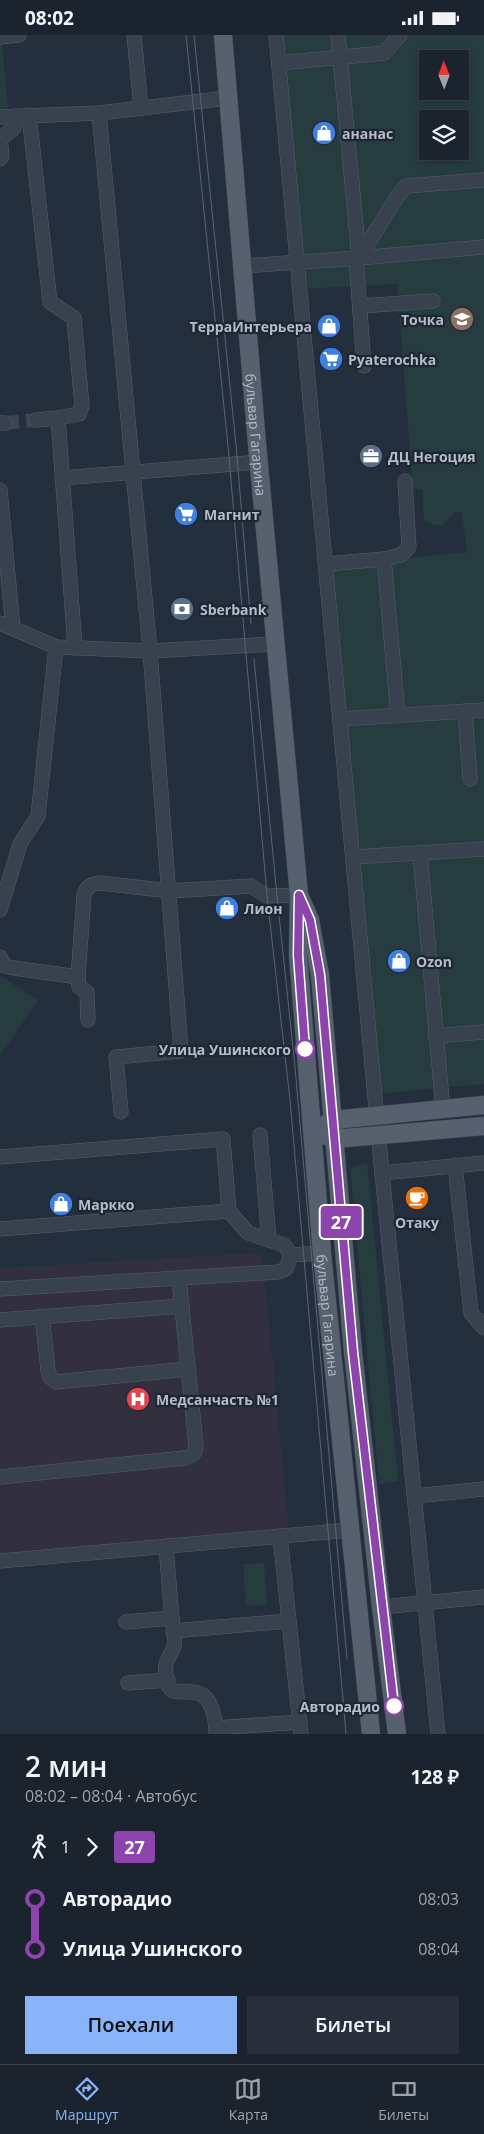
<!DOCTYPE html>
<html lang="ru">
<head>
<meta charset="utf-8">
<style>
  :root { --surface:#1b232e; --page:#282f3a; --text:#f1f3f6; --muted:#a0a4aa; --line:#39404a; --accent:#8ab4f8 }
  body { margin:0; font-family:"Open Sans",sans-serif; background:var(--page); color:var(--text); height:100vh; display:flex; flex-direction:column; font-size:19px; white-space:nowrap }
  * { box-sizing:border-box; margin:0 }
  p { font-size:16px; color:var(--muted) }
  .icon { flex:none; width:28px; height:28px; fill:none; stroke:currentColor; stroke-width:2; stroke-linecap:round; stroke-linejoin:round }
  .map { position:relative; height:1699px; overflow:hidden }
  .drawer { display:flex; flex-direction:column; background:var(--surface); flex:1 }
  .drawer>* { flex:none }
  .badge { padding:0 10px; border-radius:4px; font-size:18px; line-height:32px }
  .needle { width:32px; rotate:359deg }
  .tools { position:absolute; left:419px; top:15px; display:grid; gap:10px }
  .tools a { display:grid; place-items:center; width:50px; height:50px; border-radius:0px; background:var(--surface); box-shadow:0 2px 8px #0003,0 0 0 1px var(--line); font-size:25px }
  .map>.badge { position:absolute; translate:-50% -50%; box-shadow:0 0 0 2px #fff }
  .legs { display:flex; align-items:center; gap:8px; height:55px; padding:0 25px; font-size:16px }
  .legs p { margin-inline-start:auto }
  .head { display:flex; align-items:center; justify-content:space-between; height:85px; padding:0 25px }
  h1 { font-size:28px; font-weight:600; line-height:38px }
  .action { display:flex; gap:10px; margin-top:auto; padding:10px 25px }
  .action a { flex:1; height:58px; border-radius:0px; background:var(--accent); color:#111; font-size:20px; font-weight:600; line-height:58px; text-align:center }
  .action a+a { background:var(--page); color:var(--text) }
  ul { padding:0 25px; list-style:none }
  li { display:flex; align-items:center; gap:18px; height:50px; font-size:19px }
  li i { display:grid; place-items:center; width:8px; height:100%; margin:0 6px; background:currentColor }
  li i::after { content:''; width:12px; height:12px; margin:-6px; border:4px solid; border-radius:50%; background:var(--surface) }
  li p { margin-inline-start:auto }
  li:first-child i { background:linear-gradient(#0000 50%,currentColor 0) }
  li:last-child i { background:linear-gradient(currentColor 50%,#0000 0) }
  .status { display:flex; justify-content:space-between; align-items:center; height:35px; padding:0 25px; background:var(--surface); direction:ltr }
  .status svg { height:14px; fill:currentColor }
  .tab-bar { display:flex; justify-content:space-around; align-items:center; height:70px; border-top:1px solid var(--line); background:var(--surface); font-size:14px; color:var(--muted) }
  .tab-bar a { display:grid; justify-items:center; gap:2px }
  .tab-bar .current { color:var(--accent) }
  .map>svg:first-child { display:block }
</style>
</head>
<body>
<div class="status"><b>08:02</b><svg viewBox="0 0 49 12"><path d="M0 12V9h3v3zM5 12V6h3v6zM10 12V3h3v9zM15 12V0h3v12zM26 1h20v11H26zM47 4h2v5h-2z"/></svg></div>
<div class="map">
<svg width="484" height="1699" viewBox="0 0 484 1699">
  <rect width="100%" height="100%" fill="#242f3e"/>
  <polygon fill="#32303f" points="262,1218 289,1495 0,1519 0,1233"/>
  <g fill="#263c3f" fill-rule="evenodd">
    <path d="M276 0H484V1049L376 1059 326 531 467 517 462 477H455L442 491 428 488 424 485 422 454H413L397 249 300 254ZM428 24H460V56H428ZM428 84H460V116H428Z"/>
    <polygon points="0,7 2,7 8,73 0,73"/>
    <polygon points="0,941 38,965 0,1021"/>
    <polygon points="367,1127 398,1446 379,1449 350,1133"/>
    <polygon points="264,1528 267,1570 246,1571 243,1529"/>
  </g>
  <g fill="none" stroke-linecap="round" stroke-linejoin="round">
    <polyline stroke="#3a4453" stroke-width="14" stroke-dasharray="14 7" stroke-linecap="butt" points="5,388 36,385"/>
    <g stroke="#565f6c" stroke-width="15">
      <g id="minor">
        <polyline points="134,0 141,73"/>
        <polyline points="276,0 382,1138 438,1699"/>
        <polyline points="0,2 19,0"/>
        <polyline points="279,28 384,18 400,0"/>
        <polyline points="99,78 150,616 181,1016 116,1022 121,1077"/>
        <polyline points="29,80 50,267 74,283 82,371 79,379 58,383 75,613"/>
        <polyline points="0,82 99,78 228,63"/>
        <polyline points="0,104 14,93 14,81"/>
        <polyline points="0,124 2,121 0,104"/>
        <polyline points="356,223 364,331"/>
        <polyline points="359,223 397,162 406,151 484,145"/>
        <polyline points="359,223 484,212"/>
        <polyline points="242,231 359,223 338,0"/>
        <polyline points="360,271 433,266"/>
        <polyline points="36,385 58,383"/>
        <polyline points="0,388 5,388"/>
        <polyline points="62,443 258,427"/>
        <polyline points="0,455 13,593"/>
        <polyline points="384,524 401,520 409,512 405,446"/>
        <polyline points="326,529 384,524 398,681"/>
        <polyline points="0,588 56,612 150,616 274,609"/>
        <polyline points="465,676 470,744"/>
        <polyline points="340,684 484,675"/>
        <polyline points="420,818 443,1075"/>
        <polyline points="353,822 484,814"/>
        <polyline points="0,875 20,809 38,781 56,612"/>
        <path d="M0 922 5 931 14 933 78 942 84 860C87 851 91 849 100 848L170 856 251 851 267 861 299 860"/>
        <polyline points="78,942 79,952 87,957 88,985"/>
        <polyline points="435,1001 484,997"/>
        <polyline points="260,1100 269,1205"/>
        <polyline points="0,1122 223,1104 229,1176 0,1194"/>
        <polyline points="455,1130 471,1278 484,1293"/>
        <polyline points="382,1138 484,1128"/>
        <polyline points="229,1176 248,1198 284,1210 291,1220 322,1218"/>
        <polyline points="0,1254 278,1237 286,1234 291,1220"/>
        <polyline points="42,1281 48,1335 50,1342 56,1347 188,1334"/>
        <polyline points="0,1285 182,1271"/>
        <path d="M0 1442 184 1423C192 1421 196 1419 196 1410L179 1244"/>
        <polyline points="415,1461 484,1454"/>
        <polyline points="280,1501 301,1699"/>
        <path d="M166 1511C168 1536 170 1560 172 1584 173 1592 176 1604 174 1611 173 1617 167 1623 166 1629 165 1634 166 1647 169 1652 179 1667 210 1637 216 1693"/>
        <polyline points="0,1526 350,1495"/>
        <polyline points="381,1572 484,1562"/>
        <polyline points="126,1587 172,1583"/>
        <polyline points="173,1596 289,1586"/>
        <polyline points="128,1648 168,1645"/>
        <polyline points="216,1699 216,1693 300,1687"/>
      </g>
    </g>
    <g stroke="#414a57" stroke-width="19">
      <g id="major">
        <path id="s1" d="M223 0 257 409 299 860 298 920 322 1218 371 1699"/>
        <polyline points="300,862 310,885 320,940 353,1317 381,1572 397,1699"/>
        <polyline points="324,1090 333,1085 484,1070"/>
        <polyline points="324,1100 335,1104 484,1091"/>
      </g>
    </g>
    <use href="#minor" stroke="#38414e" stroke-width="14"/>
    <use href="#major" stroke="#56606e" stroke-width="18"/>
    <g stroke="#5a6575" stroke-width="1">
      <polyline points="186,0 228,411 267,861 290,1065 346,1699"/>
      <polyline points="194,0 236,410 251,589"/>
      <polyline points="254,624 277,861 295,1032 347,1624"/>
    </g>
  </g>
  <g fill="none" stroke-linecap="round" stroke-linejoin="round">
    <g stroke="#fff" stroke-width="11">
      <polyline id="line-1" points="305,1014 298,920 299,860 310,885 320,940 353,1317 394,1671"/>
    </g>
    <use href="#line-1" stroke="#8e44ad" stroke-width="8"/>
  </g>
  <defs>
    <g id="shop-disc" transform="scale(1.25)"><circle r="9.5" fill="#3f7fe0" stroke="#1d2633"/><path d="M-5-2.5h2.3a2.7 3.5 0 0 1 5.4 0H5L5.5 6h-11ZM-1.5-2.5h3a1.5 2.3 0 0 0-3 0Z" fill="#fff"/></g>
    <g id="school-disc" transform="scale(1.25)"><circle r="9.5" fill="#8d6e63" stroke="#1d2633"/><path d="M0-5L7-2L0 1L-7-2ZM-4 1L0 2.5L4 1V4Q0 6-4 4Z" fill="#fff"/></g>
    <g id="supermarket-disc" transform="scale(1.25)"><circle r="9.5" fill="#3f7fe0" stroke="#1d2633"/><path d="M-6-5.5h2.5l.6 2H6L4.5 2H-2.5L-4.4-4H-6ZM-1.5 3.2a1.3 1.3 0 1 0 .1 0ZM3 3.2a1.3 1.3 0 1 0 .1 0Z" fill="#fff"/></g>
    <g id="office-disc" transform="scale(1.25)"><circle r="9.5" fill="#5c6f8a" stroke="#1d2633"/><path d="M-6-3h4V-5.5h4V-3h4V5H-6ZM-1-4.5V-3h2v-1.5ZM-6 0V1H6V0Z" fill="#fff"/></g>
    <g id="bank-disc" transform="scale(1.25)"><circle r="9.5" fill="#5c6f8a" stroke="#1d2633"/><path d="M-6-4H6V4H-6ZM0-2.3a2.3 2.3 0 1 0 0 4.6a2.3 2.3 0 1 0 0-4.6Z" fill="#fff"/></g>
    <g id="cafe-disc" transform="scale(1.25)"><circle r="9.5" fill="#e8710a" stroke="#1d2633"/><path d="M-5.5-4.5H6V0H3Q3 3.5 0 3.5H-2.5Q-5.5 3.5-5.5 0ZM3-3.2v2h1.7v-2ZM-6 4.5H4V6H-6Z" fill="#fff"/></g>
    <g id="hospital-disc" transform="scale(1.25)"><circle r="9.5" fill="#e0444e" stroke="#1d2633"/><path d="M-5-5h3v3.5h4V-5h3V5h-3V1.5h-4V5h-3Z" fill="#fff"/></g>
  </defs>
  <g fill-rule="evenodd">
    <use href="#shop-disc" x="324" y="98"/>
    <use href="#school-disc" x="462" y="284"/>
    <use href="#shop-disc" x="329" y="291"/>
    <use href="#supermarket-disc" x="331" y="324"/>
    <use href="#office-disc" x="371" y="421"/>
    <use href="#supermarket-disc" x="186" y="479"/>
    <use href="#bank-disc" x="182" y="574"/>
    <use href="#shop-disc" x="227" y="873"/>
    <use href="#shop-disc" x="399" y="926"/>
    <use href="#cafe-disc" x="417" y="1163"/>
    <use href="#shop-disc" x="61" y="1169"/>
    <use href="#hospital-disc" x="138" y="1364"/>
  </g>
  <g fill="#fff" stroke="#8e44ad" stroke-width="2.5">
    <circle cx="305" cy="1014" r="9"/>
    <circle cx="394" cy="1671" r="9"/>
  </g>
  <g text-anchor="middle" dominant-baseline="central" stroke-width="4.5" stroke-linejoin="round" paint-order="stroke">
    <g font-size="14" font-weight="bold" fill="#b4bcc9" stroke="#1d2633" text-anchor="start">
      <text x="342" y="98">ананас</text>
      <text x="444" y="284" text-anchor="end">Точка</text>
      <text x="312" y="291" text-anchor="end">ТерраИнтерьера</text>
      <text x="348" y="324">Pyaterochka</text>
      <text x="388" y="421">ДЦ Негоция</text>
      <text x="204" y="479">Магнит</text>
      <text x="200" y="574">Sberbank</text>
      <text x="244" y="873">Лион</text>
      <text x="416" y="926">Ozon</text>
      <text x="78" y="1169">Маркко</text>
      <text x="417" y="1187" text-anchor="middle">Отаку</text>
      <text x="156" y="1364">Медсанчасть №1</text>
    </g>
    <g font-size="14" fill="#b4bcc9" stroke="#1d2633">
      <text stroke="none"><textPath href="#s1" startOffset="401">бульвар Гагарина</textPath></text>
      <text stroke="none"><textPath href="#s1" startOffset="1285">бульвар Гагарина</textPath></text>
    </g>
    <g font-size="14" font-weight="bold" fill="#b4bcc9" stroke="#1d2633" text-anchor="end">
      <text x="291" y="1014">Улица Ушинского</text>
      <text x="380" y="1671">Авторадио</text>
    </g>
  </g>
</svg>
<div class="tools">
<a><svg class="needle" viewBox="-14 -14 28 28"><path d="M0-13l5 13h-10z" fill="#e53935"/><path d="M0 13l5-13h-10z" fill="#a0a4aa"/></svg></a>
<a><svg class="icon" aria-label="layers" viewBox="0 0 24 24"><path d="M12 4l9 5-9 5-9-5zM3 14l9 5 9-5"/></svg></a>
</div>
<b class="badge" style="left:341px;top:1187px;background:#8e44ad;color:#fff">27</b>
</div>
<section class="drawer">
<div class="head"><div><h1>2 мин</h1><p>08:02 – 08:04 · Автобус</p></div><b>128 ₽</b></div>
<div class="legs"><svg class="icon" aria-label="walk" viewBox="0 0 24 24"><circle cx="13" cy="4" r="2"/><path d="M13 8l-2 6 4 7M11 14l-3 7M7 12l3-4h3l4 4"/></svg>1<svg class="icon" aria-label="forward" viewBox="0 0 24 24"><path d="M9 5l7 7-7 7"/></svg><b class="badge" style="background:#8e44ad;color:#fff">27</b></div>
<ul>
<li><i style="color:#8e44ad"></i><b>Авторадио</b><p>08:03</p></li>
<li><i style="color:#8e44ad"></i><b>Улица Ушинского</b><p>08:04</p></li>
</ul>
<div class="action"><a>Поехали</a><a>Билеты</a></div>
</section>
<nav class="tab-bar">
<a class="current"><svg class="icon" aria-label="directions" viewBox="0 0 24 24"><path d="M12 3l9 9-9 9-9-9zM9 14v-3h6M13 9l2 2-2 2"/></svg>Маршрут</a>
<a><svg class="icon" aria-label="map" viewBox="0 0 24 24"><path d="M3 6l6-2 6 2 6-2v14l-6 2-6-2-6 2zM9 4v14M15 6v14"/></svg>Карта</a>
<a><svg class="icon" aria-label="tickets" viewBox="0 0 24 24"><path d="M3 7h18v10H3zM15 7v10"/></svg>Билеты</a>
</nav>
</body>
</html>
